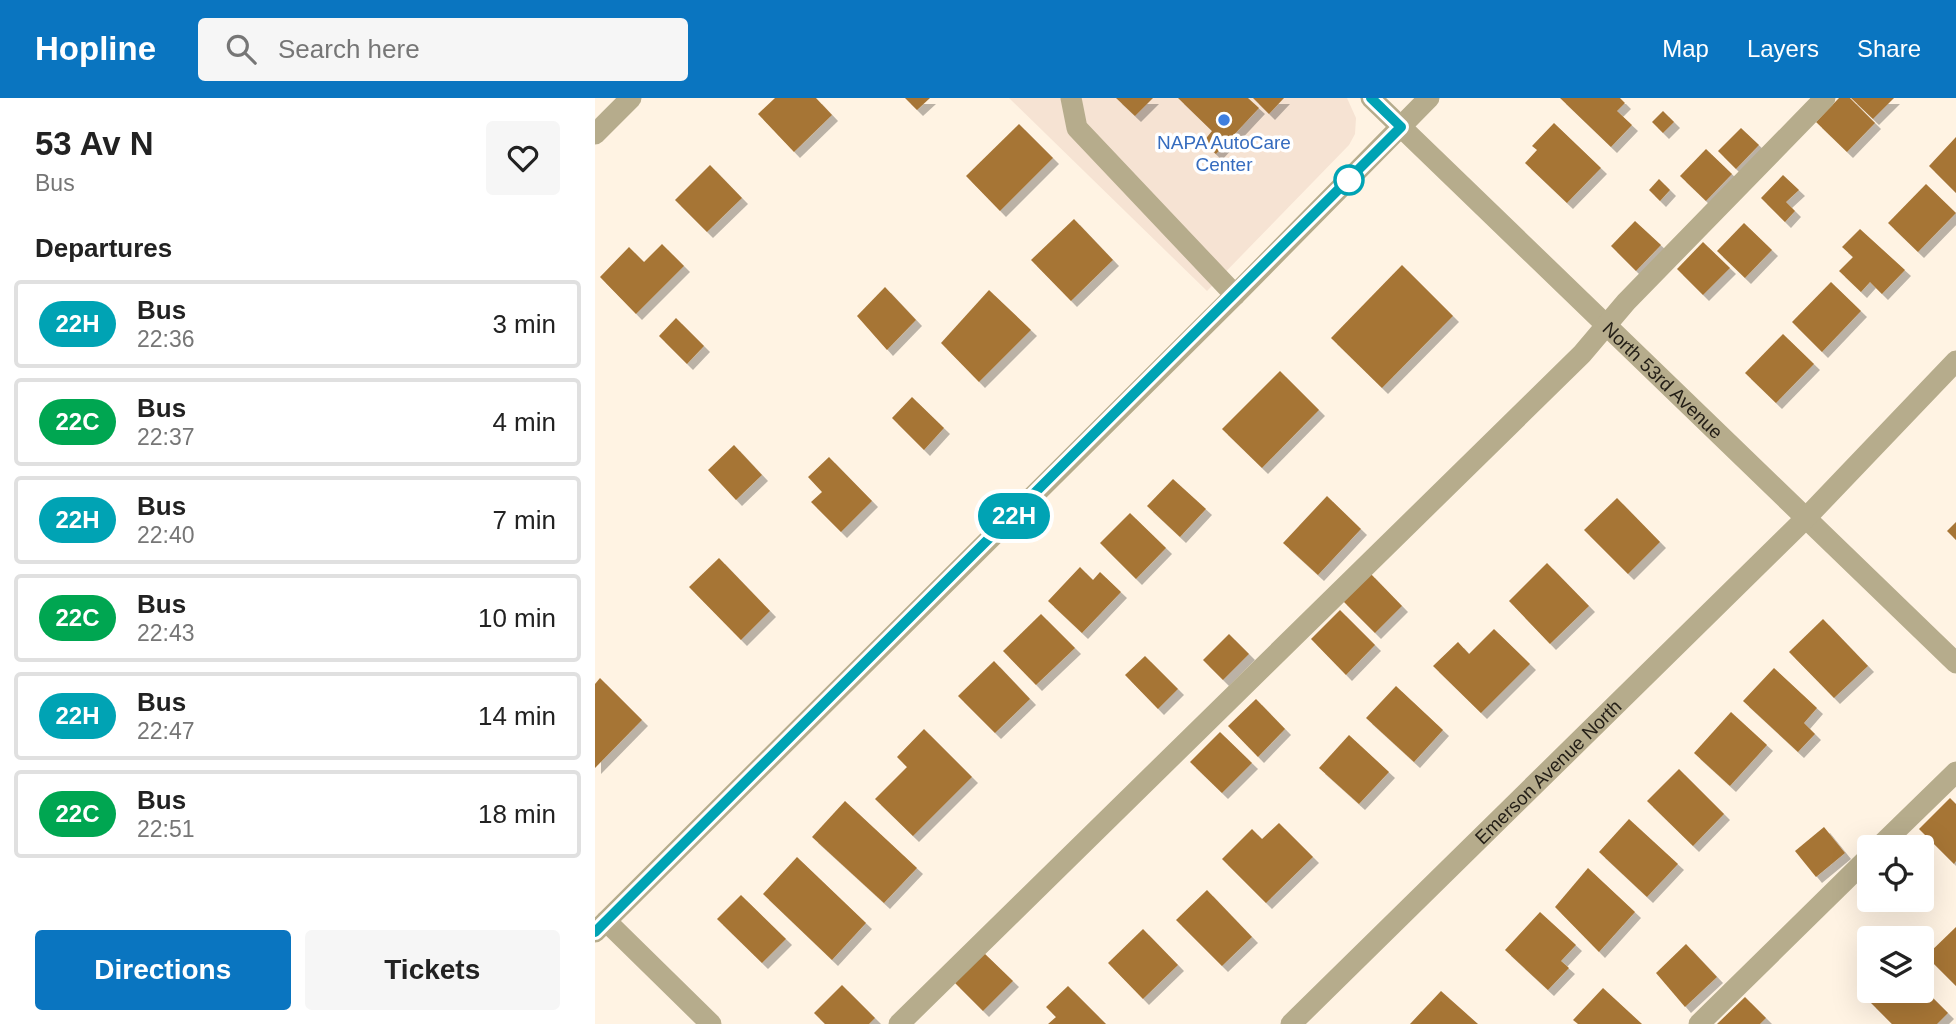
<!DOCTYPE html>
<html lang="en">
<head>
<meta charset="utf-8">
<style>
  :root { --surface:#fff; --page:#f6f6f6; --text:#222; --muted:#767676; --line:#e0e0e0; --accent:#0a75c0 }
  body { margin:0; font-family:Arial,sans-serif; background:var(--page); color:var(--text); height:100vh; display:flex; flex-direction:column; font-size:26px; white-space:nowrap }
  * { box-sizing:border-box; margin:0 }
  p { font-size:23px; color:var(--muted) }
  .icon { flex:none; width:38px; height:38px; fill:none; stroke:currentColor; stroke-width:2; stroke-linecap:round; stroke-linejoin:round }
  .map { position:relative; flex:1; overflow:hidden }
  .details { display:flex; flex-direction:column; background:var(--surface); width:595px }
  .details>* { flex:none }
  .badge { padding:0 14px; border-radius:23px; font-size:24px; line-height:46px }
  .fabs { position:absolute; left:1262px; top:737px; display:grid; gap:14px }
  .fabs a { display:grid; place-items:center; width:77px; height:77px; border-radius:7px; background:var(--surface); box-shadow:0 7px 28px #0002; font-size:35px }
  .map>.badge { position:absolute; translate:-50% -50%; box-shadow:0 0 0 4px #fff }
  h2 { padding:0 35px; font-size:26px; line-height:63px }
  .round { display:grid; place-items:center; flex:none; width:74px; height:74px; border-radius:7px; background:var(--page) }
  .summary { display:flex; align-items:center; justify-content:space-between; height:119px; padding:0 35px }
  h1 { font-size:33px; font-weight:800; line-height:52px }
  .cta { display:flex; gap:14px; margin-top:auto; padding:14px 35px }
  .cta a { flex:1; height:80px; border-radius:7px; background:var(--accent); color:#fff; font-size:28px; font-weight:800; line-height:80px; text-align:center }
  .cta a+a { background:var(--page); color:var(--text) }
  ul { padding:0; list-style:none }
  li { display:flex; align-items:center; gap:21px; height:88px; margin:0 14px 10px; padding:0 21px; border:4px solid var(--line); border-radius:7px }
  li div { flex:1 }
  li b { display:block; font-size:26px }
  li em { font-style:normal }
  li .badge { min-width:77px; font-weight:700; text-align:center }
  header { display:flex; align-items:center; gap:42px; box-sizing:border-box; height:98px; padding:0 35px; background:var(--accent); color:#fff }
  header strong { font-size:33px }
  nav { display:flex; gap:38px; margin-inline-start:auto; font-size:24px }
  .search { width:490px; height:63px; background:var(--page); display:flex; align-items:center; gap:18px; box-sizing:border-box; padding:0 24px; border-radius:7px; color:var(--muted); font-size:26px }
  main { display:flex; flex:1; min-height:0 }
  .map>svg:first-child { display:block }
</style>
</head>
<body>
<header>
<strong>Hopline</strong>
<div class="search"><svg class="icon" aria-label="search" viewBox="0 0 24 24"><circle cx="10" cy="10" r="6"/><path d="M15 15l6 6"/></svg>Search here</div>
<nav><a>Map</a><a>Layers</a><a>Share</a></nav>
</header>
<main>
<section class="details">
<div class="summary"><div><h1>53 Av N</h1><p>Bus</p></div><a class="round"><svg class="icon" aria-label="heart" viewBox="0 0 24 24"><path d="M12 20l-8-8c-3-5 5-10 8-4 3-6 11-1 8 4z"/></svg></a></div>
<h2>Departures</h2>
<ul>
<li><span class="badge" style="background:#00a3b4;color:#fff">22H</span><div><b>Bus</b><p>22:36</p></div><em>3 min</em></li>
<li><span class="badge" style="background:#00a651;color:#fff">22C</span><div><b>Bus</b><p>22:37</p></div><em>4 min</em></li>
<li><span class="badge" style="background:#00a3b4;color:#fff">22H</span><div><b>Bus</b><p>22:40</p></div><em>7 min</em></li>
<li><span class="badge" style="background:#00a651;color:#fff">22C</span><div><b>Bus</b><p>22:43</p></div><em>10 min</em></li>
<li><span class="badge" style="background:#00a3b4;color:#fff">22H</span><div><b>Bus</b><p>22:47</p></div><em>14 min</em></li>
<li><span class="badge" style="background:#00a651;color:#fff">22C</span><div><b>Bus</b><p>22:51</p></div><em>18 min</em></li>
</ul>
<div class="cta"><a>Directions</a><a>Tickets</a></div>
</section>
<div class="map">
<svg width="1361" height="926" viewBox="0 0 1361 926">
  <defs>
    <filter id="shadow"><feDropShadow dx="6" dy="6" stdDeviation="0" flood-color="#0004"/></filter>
  </defs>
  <rect width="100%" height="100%" fill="#fff3e3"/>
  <polygon fill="#f6e3d3" points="414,0 752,0 761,20 760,36 754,47 612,193"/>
  <g fill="#a67536" filter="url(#shadow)">
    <polygon points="180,0 221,0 237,17 199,54 163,16"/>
    <polygon points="310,0 335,0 322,12"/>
    <polygon points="521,0 558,0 540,18"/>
    <polygon points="583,0 653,0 664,10 621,56 608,44 617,33"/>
    <polygon points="658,0 689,0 674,16"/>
    <polygon points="965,0 1025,0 1030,5 1022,13 1037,27 1016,49"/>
    <polygon points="1244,0 1255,0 1280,25 1252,54 1221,24"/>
    <polygon points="1256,0 1299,0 1278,21"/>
    <polygon points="1068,13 1079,24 1068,35 1057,24"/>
    <polygon points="959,25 1006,70 972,105 930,65 942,52 937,48"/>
    <polygon points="424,26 458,60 405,113 371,78"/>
    <polygon points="1146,30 1164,47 1141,71 1123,53"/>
    <polygon points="1361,39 1361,95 1334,68"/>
    <polygon points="1111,51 1137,76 1111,103 1085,78"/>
    <polygon points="115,67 147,100 112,134 80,102"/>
    <polygon points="1188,77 1204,92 1191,104 1200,113 1190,124 1166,100"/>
    <polygon points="1064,81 1075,92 1065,103 1054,92"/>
    <polygon points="1331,86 1361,115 1323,154 1293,125"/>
    <polygon points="479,121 518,162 476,203 436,162"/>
    <polygon points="1040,123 1066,147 1041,173 1016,148"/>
    <polygon points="1149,125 1177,152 1150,180 1122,153"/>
    <polygon points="1265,131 1310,172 1287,196 1275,184 1266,194 1244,173 1258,159 1247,149"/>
    <polygon points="1108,144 1135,170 1108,197 1082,171"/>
    <polygon points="67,146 89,168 41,216 5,179 34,149 49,164"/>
    <polygon points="807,167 858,218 787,290 736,240"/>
    <polygon points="1236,184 1266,213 1227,254 1197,224"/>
    <polygon points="290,189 321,222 292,252 262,218"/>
    <polygon points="394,192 436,232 384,284 346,245"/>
    <polygon points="81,220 109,248 92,266 64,238"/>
    <polygon points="1188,236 1219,266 1181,305 1150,275"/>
    <polygon points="685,273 724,312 667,370 627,331"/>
    <polygon points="317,299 349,330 329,352 297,320"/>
    <polygon points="139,347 167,377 141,402 113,372"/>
    <polygon points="234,359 277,403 246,434 216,404 227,394 213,379"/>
    <polygon points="578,381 611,411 585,439 552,408"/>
    <polygon points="732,398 766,431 723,477 688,445"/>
    <polygon points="1022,400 1065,444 1033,476 989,432"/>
    <polygon points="535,415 571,450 541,481 505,445"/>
    <polygon points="1361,424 1361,442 1352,433"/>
    <polygon points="124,460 175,513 146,542 94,489"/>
    <polygon points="952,465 994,508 955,546 914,503"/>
    <polygon points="485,469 498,482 505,474 526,494 487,535 453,503"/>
    <polygon points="774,474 807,508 780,535 746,501"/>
    <polygon points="745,512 780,547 751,577 716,541"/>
    <polygon points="446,516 480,550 441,587 408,553"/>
    <polygon points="1228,521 1273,568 1239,600 1194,554"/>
    <polygon points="899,531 935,566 886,615 838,568 863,544 874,556"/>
    <polygon points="634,536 654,556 628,582 608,562"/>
    <polygon points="550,558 583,591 563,611 530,577"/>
    <polygon points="399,563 435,601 400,635 363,598"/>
    <polygon points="1179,570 1222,610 1209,625 1220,636 1203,654 1148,603"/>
    <polygon points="5,580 47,622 0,670 0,586"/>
    <polygon points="801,588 848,632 819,664 771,620"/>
    <polygon points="661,601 690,631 663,659 633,628"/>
    <polygon points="1136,614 1172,647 1135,688 1099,655"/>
    <polygon points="329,631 377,679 318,738 280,701 312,669 302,659"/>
    <polygon points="625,634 657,665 627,695 595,664"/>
    <polygon points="754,637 794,674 764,706 724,670"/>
    <polygon points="1084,671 1129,716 1098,748 1052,703"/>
    <polygon points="1355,700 1361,706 1361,763 1359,766 1324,731"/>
    <polygon points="250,703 322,770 289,805 217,739"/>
    <polygon points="1034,721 1083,766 1052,799 1004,754"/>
    <polygon points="684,725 718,759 671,805 627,761 657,731 667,741"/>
    <polygon points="1229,729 1250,755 1221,779 1200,753"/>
    <polygon points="202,759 271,825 237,862 168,796"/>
    <polygon points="993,770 1040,814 1004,854 960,809"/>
    <polygon points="612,792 657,839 627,868 581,822"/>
    <polygon points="146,797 191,841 167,865 122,821"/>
    <polygon points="945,814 981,847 966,863 974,870 953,892 910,852"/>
    <polygon points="1361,829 1361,888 1331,858"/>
    <polygon points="548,831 583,867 548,901 513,865"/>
    <polygon points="1091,846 1122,879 1090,909 1061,875"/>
    <polygon points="388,854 418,883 388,913 359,884"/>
    <polygon points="247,887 280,920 274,926 230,926 219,915"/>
    <polygon points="473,888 511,926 453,926 461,919 451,909"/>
    <polygon points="1326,888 1353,915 1342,926 1297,926 1275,904 1287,892 1326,892"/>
    <polygon points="1008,890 1047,926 983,926 978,922"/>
    <polygon points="846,893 883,926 815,926"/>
    <polygon points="1150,899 1171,920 1165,926 1122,926"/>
  </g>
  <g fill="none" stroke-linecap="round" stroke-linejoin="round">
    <g stroke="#b6ac8c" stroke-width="21">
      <polyline points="476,0 482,30 640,197"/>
      <path id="s1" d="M776 0 1361 565"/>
      <polyline points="0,36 36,0"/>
      <polyline points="1284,749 1361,674"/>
      <polyline points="11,823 116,926"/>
      <polyline points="0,834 640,197 834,0"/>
      <polyline points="304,926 987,256 1031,204 1230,0"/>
      <path id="s2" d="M696 926 1210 421 1361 263"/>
      <polyline points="1104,926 1274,759"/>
    </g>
  </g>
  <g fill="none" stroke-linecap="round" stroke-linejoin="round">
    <g stroke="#fff" stroke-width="16">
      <polyline id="line" points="0,834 806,29 776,0"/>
    </g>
    <use href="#line" stroke="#00a3b4" stroke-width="10"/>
  </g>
  <circle fill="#3f7fe0" stroke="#fff" stroke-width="2.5" cx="629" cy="22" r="7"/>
  <circle fill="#fff" stroke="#00a3b4" stroke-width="3.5" cx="754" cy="82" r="14"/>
  <g text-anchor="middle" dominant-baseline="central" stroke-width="7" stroke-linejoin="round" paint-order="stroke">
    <g font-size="19" fill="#366cbe" stroke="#fff">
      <text x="629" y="44">NAPA AutoCare<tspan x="629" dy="22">Center</tspan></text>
    </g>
    <g font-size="19" fill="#231e16" stroke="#fff">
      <text stroke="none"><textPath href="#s1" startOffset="406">North 53rd Avenue</textPath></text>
      <text stroke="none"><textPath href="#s2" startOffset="360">Emerson Avenue North</textPath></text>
    </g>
  </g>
</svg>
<div class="fabs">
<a><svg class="icon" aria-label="locate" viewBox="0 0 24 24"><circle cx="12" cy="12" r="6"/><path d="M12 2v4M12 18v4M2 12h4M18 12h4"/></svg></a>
<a><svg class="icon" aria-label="layers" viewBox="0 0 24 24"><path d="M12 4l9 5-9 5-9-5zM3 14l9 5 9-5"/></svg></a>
</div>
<b class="badge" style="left:419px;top:418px;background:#00a3b4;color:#fff">22H</b>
</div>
</main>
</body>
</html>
